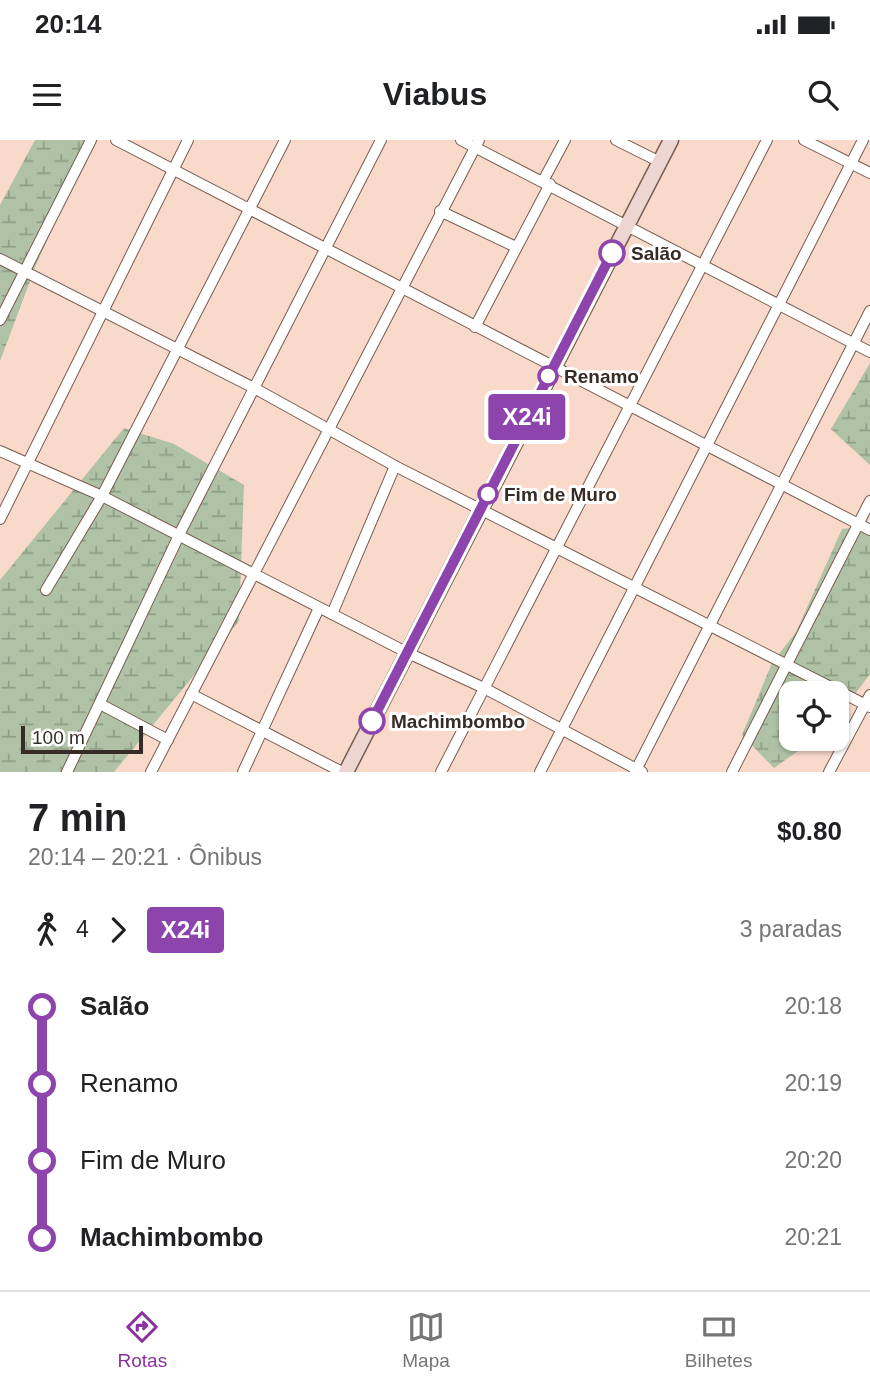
<!DOCTYPE html>
<html lang="pt">
<head>
<meta charset="utf-8">
<style>
  :root { --surface:#fff; --page:#f2f2f2; --text:#202124; --muted:#757577; --line:#e0e0e0; --accent:#8c329e }
  body { margin:0; font-family:Helvetica,sans-serif; background:var(--page); color:var(--text); height:100vh; display:flex; flex-direction:column; font-size:26px; white-space:nowrap }
  * { box-sizing:border-box; margin:0 }
  p { font-size:23px; color:var(--muted) }
  .icon { flex:none; width:38px; height:38px; fill:none; stroke:currentColor; stroke-width:2; stroke-linecap:round; stroke-linejoin:round }
  .map { position:relative; height:632px; overflow:hidden }
  .side { display:flex; flex-direction:column; background:var(--surface); flex:1 }
  .side>* { flex:none }
  .badge { padding:0 14px; border-radius:5px; font-size:24px; line-height:46px }
  .fabs { position:absolute; left:779px; top:541px; display:grid; gap:14px }
  .fabs a { display:grid; place-items:center; width:70px; height:70px; border-radius:14px; background:var(--surface); box-shadow:0 2px 5px #0004; font-size:35px }
  .scale { position:absolute; left:21px; bottom:18px; width:122px; box-sizing:border-box; padding-left:7px; border:4px solid #372b25; border-top:0; font-size:19px; line-height:24px; white-space:nowrap; color:#372b25; -webkit-text-stroke:5px #fff; paint-order:stroke }
  .map>.badge { position:absolute; translate:-50% -50%; box-shadow:0 0 0 4px #fff }
  .legs { display:flex; align-items:center; gap:10px; height:77px; padding:0 28px; font-size:23px }
  .legs p { margin-inline-start:auto }
  .headline { display:flex; align-items:center; justify-content:space-between; height:119px; padding:0 28px }
  h1 { font-size:38px; font-weight:700; line-height:52px }
  ul { padding:0 28px; list-style:none }
  li { display:flex; align-items:center; gap:24px; height:77px; font-size:26px }
  li i { display:grid; place-items:center; width:10px; height:100%; margin:0 9px; background:currentColor }
  li i::after { content:''; width:18px; height:18px; margin:-9px; border:5px solid; border-radius:50%; background:var(--surface) }
  li p { margin-inline-start:auto }
  li:first-child i { background:linear-gradient(#0000 50%,currentColor 0) }
  li:last-child i { background:linear-gradient(currentColor 50%,#0000 0) }
  .status { display:flex; justify-content:space-between; align-items:center; height:49px; padding:0 35px; background:var(--surface); direction:ltr }
  .status svg { height:19px; fill:currentColor }
  header { display:flex; justify-content:space-between; align-items:center; height:91px; padding:0 28px; background:var(--surface); font-size:32px; font-weight:700 }
  .tab-bar { display:flex; justify-content:space-around; align-items:center; height:98px; border-top:2px solid var(--line); background:var(--surface); font-size:19px; color:var(--muted) }
  .tab-bar a { display:grid; justify-items:center; gap:4px }
  .tab-bar .selected { color:var(--accent) }
  .map>svg:first-child { display:block }
</style>
</head>
<body>
<div class="status"><b>20:14</b><svg viewBox="0 0 49 12"><path d="M0 12V9h3v3zM5 12V6h3v6zM10 12V3h3v9zM15 12V0h3v12zM26 1h20v11H26zM47 4h2v5h-2z"/></svg></div>
<header><svg class="icon" aria-label="menu" viewBox="0 0 24 24"><path d="M4 6h16M4 12h16M4 18h16"/></svg>Viabus<svg class="icon" aria-label="search" viewBox="0 0 24 24"><circle cx="10" cy="10" r="6"/><path d="M15 15l6 6"/></svg></header>
<div class="map">
<svg width="870" height="632" viewBox="0 0 870 632">
  <defs>
    <pattern id="wetland-marsh" width="20" height="14" patternUnits="userSpaceOnUse" patternTransform="scale(1.75)"><rect width="20" height="14" fill="#afc2a5"/><path d="M1 5h8M5 5V1M11 12h8M15 12V8" fill="none" stroke="#8f9e86"/></pattern>
  </defs>
  <rect width="100%" height="100%" fill="#f9d9c9"/>
  <g fill="url(#wetland-marsh)">
    <polygon points="35,0 92,0 36,125 0,221 0,65"/>
    <polygon points="870,223 870,325 831,289"/>
    <polygon points="124,288 174,304 244,345 239,481 114,632 0,632 0,440"/>
    <polygon points="870,386 870,534 837,578 836,553 791,553 791,598 815,599 774,628 742,595 772,523 796,492 842,389"/>
  </g>
  <g fill="none" stroke-linecap="round" stroke-linejoin="round">
    <g stroke="#775c4f" stroke-width="12">
      <g id="street">
        <polyline points="116,0 870,390"/>
        <polyline points="461,0 870,212"/>
        <polyline points="616,0 660,22"/>
        <polyline points="804,0 870,33"/>
        <polyline points="543,41 565,0"/>
        <polyline points="440,71 516,107"/>
        <polyline points="0,119 254,248 395,326 870,567"/>
        <polyline points="0,180 91,0"/>
        <polyline points="475,187 550,44"/>
        <polyline points="0,311 102,356 408,513 484,548 642,632"/>
        <polyline points="0,379 188,0"/>
        <polyline points="46,450 102,356 285,0"/>
        <polyline points="332,474 395,326"/>
        <polyline points="191,554 342,632"/>
        <polyline points="100,564 168,600"/>
        <polyline points="67,632 182,389 381,0"/>
        <polyline points="151,632 479,0"/>
        <polyline points="243,632 319,468"/>
        <polyline points="441,632 767,0"/>
        <polyline points="540,632 863,0"/>
        <polyline points="635,632 870,171"/>
        <polyline points="732,632 870,361"/>
        <polyline points="829,632 870,555"/>
      </g>
    </g>
    <g stroke="#775c4f" stroke-width="17">
      <polyline id="secondary" points="346,632 671,0"/>
    </g>
    <use href="#street" stroke="#fff" stroke-width="10"/>
    <use href="#secondary" stroke="#edd5d2" stroke-width="14"/>
  </g>
  <g fill="none" stroke-linecap="round" stroke-linejoin="round">
    <g stroke="#fff" stroke-width="16">
      <polyline id="line-1" points="372,581 612,113"/>
    </g>
    <use href="#line-1" stroke="#8e44ad" stroke-width="10"/>
  </g>
  <g fill="#fff" stroke="#8e44ad" stroke-width="3.5">
    <circle cx="612" cy="113" r="12"/>
    <circle cx="548" cy="236" r="9"/>
    <circle cx="488" cy="354" r="9"/>
    <circle cx="372" cy="581" r="12"/>
  </g>
  <g text-anchor="middle" dominant-baseline="central" stroke-width="6" stroke-linejoin="round" paint-order="stroke">
    <g font-size="19" font-weight="bold" fill="#372b25" stroke="#fff" text-anchor="start">
      <text x="631" y="113">Salão</text>
      <text x="564" y="236">Renamo</text>
      <text x="504" y="354">Fim de Muro</text>
      <text x="391" y="581">Machimbombo</text>
    </g>
  </g>
</svg>
<div class="fabs">
<a><svg class="icon" aria-label="locate" viewBox="0 0 24 24"><circle cx="12" cy="12" r="6"/><path d="M12 2v4M12 18v4M2 12h4M18 12h4"/></svg></a>
</div>
<div class="scale">100 m</div>
<b class="badge" style="left:527px;top:277px;background:#8e44ad;color:#fff">X24i</b>
</div>
<section class="side">
<div class="headline"><div><h1>7 min</h1><p>20:14 – 20:21 · Ônibus</p></div><b>$0.80</b></div>
<div class="legs"><svg class="icon" aria-label="walk" viewBox="0 0 24 24"><circle cx="13" cy="4" r="2"/><path d="M13 8l-2 6 4 7M11 14l-3 7M7 12l3-4h3l4 4"/></svg>4<svg class="icon" aria-label="forward" viewBox="0 0 24 24"><path d="M9 5l7 7-7 7"/></svg><b class="badge" style="background:#8e44ad;color:#fff">X24i</b><p>3 paradas</p></div>
<ul>
<li><i style="color:#8e44ad"></i><b>Salão</b><p>20:18</p></li>
<li><i style="color:#8e44ad"></i><span>Renamo</span><p>20:19</p></li>
<li><i style="color:#8e44ad"></i><span>Fim de Muro</span><p>20:20</p></li>
<li><i style="color:#8e44ad"></i><b>Machimbombo</b><p>20:21</p></li>
</ul>
</section>
<nav class="tab-bar">
<a class="selected"><svg class="icon" aria-label="directions" viewBox="0 0 24 24"><path d="M12 3l9 9-9 9-9-9zM9 14v-3h6M13 9l2 2-2 2"/></svg>Rotas</a>
<a><svg class="icon" aria-label="map" viewBox="0 0 24 24"><path d="M3 6l6-2 6 2 6-2v14l-6 2-6-2-6 2zM9 4v14M15 6v14"/></svg>Mapa</a>
<a><svg class="icon" aria-label="tickets" viewBox="0 0 24 24"><path d="M3 7h18v10H3zM15 7v10"/></svg>Bilhetes</a>
</nav>
</body>
</html>
